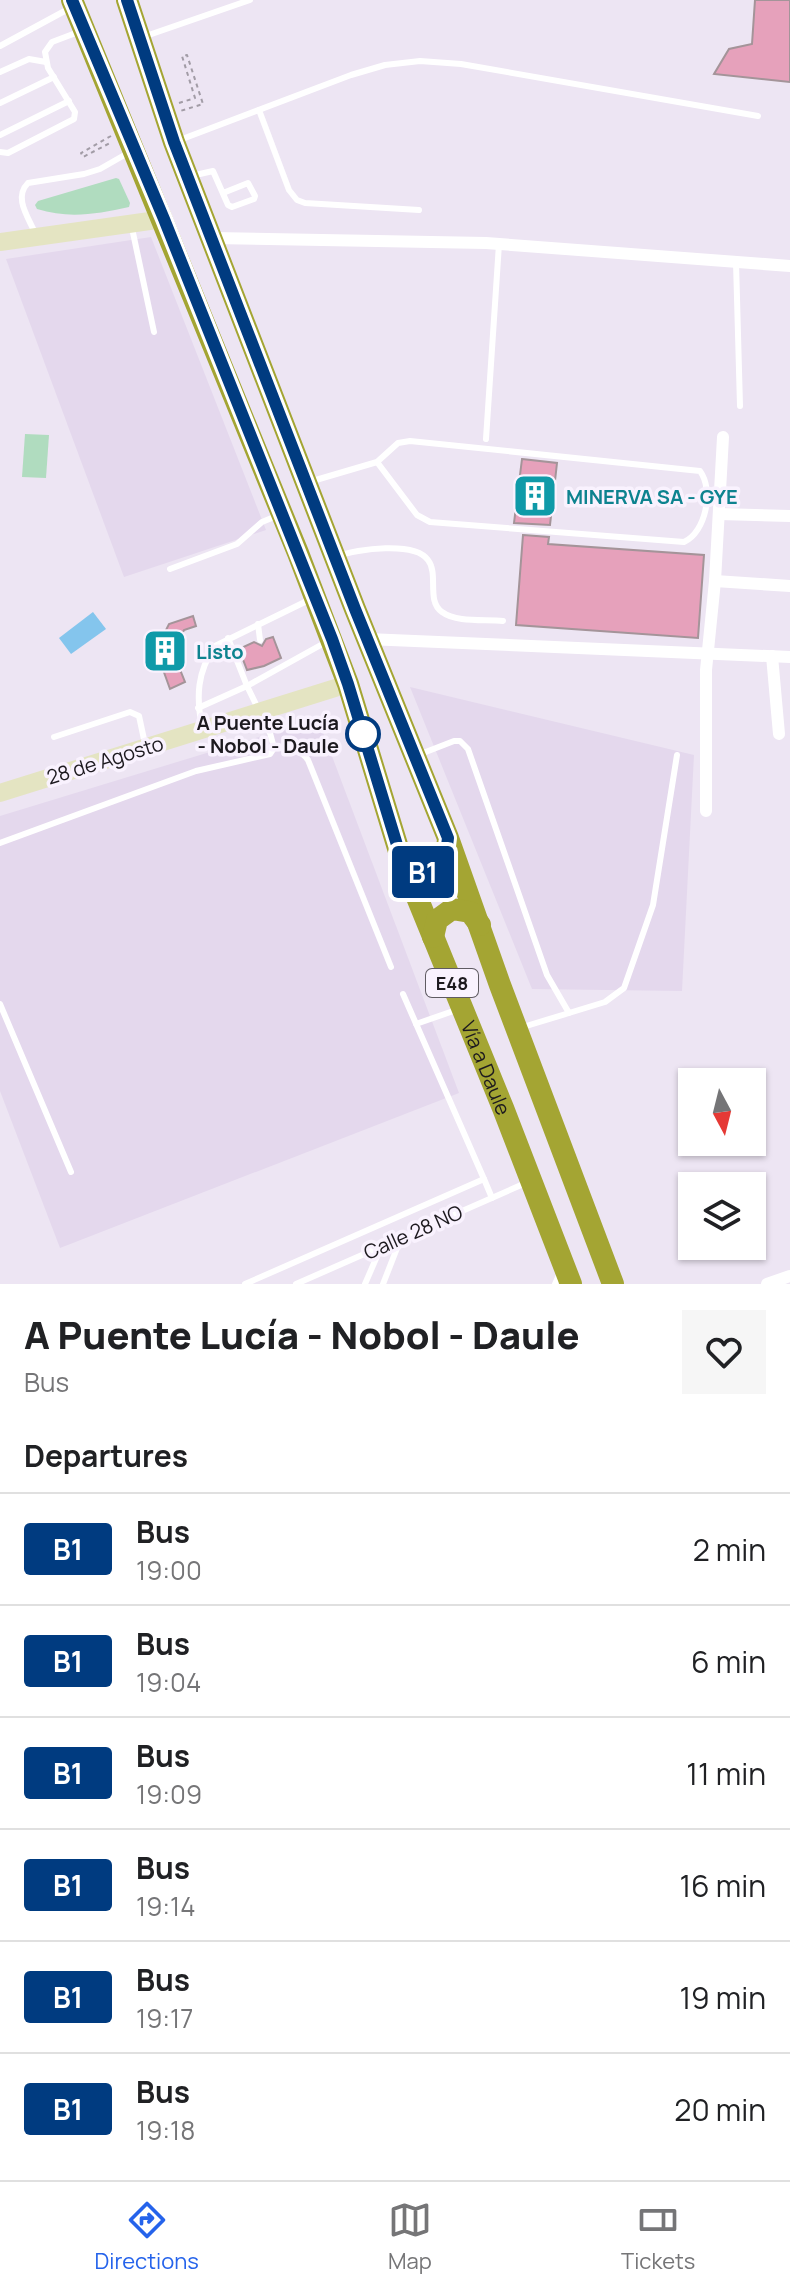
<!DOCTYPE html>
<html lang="en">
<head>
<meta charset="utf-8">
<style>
  :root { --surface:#fff; --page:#f6f6f6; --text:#202124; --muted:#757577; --line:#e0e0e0; --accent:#2563eb }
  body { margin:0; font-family:Manrope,sans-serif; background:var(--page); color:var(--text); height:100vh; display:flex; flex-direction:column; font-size:30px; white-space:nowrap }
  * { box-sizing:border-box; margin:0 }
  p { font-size:26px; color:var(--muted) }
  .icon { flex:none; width:44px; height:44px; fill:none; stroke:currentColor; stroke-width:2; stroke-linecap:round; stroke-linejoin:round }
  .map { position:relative; height:1284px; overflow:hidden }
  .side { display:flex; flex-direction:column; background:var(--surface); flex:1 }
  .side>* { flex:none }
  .badge { padding:0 16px; border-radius:6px; font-size:28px; line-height:52px }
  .needle { width:52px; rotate:173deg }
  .controls { position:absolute; left:678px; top:1068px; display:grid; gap:16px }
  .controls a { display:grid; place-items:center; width:88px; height:88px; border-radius:0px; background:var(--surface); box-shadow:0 2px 6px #0004; font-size:40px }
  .map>.badge { position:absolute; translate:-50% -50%; box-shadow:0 0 0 4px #fff }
  h2 { padding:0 24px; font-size:30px; line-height:72px }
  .round { display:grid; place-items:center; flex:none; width:84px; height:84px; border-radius:0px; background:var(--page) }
  .head { display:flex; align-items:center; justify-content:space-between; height:136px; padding:0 24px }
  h1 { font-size:38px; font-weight:800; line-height:60px }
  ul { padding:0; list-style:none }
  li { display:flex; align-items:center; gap:24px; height:112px; padding:0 24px; border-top:2px solid var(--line) }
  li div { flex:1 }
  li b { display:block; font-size:30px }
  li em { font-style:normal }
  li .badge { min-width:88px; font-weight:700; text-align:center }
  .tab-bar { display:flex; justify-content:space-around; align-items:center; height:112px; border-top:2px solid var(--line); background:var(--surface); font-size:22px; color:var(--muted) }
  .tab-bar a { display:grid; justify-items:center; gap:4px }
  .tab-bar .on { color:var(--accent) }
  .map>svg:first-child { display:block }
</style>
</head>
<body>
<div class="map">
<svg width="790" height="1284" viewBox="0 0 790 1284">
  <rect width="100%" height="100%" fill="#ede5f3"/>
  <g fill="#e4d8ed">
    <polygon points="151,237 266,530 124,577 6,259"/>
    <polygon points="410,687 694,755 682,991 532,989"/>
    <polygon points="318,719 459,1093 60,1248 0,1091 0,816"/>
  </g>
  <g fill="#b0dcbf">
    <path d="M116 178 119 179 130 203 129 207C97 214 69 219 37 209L35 205 38 201Z"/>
    <polygon points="25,434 49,435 46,478 22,477"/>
  </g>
  <polygon fill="#84c5ed" points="93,612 106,629 71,654 59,638"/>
  <g fill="#e6a1bb" stroke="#a49499" stroke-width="2">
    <polygon points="755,0 790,0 790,82 714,74 729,49 752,44"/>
    <polygon points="522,459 557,463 550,525 514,523"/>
    <polygon points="523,535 549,537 548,544 704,555 698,638 516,625"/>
    <polygon points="193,616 196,626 184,630 173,652 185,682 170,689 156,650 169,624"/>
    <polygon points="273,637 281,658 264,666 247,670 239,649 254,642 262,646 266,639"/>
  </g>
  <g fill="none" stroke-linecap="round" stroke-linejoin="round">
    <g stroke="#a29ca6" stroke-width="2" stroke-dasharray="4 4" stroke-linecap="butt">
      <polyline points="179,103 195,98 182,56 187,55 203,104 180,111"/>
      <polyline points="111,136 81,153 83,157 112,142"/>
    </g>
    <g stroke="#fff" stroke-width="6">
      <polyline points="143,37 250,0"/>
      <polyline points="0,46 72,7"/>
      <polyline points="0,72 29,59 46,62"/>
      <polyline points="0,103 54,77"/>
      <polyline points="259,110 289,190 297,200 305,203 419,210"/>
      <polyline points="0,135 69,101"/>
      <polyline points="177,141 351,75 385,65 420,61 461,64 758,116"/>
      <polyline points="0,152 8,153 74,119 75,112 48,68 45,52 52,42 81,31"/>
      <polyline points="191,176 213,171 228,205 232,207 254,199 255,196 248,183 223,193"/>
      <polyline points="132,228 154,332"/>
      <path d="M35 233C29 218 13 198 28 183L84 174 100 169 128 153"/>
      <polyline points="736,262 740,406"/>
      <polyline points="486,439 499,244"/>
      <path d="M309 482 377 462 398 443 410 441 700 471C714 490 706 532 684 542L430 522 417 515 377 462"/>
      <path d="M338 556C357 549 415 541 428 560 439 574 426 601 442 612 457 623 485 619 503 621"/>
      <polyline points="170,569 237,544 262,522 279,515"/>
      <polyline points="258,624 260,640"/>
      <polyline points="198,708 247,686 328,641"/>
      <path d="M202 727C196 697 197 672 215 646L311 599"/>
      <polyline points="54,737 130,712 139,716 145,744"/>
      <path d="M274 748C287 748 300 748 308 760L391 967"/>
      <polyline points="418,755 454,741 460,741 468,749 547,975 569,1013 605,1002 624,988 653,905 677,755"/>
      <polyline points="0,843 196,771 270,754 274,748 270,733 247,686 228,638"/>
      <polyline points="0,1004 71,1172"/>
      <polyline points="416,1024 459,1009"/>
      <polyline points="523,1027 569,1013"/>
      <polyline points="484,1179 492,1198"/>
      <polyline points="245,1284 484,1179 403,994"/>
      <polyline points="296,1284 528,1182"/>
      <polyline points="365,1284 381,1247"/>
      <polyline points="383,1284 401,1238"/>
      <polyline points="555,1284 560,1273"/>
    </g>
    <g stroke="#fff" stroke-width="12">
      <polyline points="213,238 486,243 790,266"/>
      <polyline points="719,514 790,516"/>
      <polyline points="715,581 790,586"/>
      <polyline points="367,639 790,657"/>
      <polyline points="772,656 779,734"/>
      <polyline points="706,811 706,670 715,581 723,437"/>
      <polyline points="767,1284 790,1276"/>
    </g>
    <g stroke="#e4e4c2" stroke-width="18">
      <polyline points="0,242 164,219"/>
      <polyline points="0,793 348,684"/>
    </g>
    <g stroke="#a4a533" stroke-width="22">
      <path id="s1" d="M72 0 298 553 348 684 401 858 503 1108 571 1284"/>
      <polyline points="127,0 174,142 355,609 448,838 500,985 613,1284"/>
      <polyline points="401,858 415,870 430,872 445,861 448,840"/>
      <polyline points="433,937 437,920 452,909 470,912 480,925"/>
    </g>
  </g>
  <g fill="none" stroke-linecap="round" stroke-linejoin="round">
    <g stroke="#fff" stroke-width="18">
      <polyline id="line" points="72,0 164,219 332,639 348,684 401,858 415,870 430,872 445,861 448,838 355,609 174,142 127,0"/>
    </g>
    <use href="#line" stroke="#003b80" stroke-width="12"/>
  </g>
  <defs>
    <g id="building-square" transform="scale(2.3)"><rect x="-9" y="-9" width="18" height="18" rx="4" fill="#0f9aa8" stroke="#f9f2fe"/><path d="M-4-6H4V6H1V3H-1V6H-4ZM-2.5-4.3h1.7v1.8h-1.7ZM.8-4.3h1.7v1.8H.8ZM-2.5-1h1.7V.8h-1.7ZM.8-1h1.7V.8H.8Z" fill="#fff"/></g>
  </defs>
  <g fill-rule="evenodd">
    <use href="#building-square" x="535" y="496"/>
    <use href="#building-square" x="165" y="651"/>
  </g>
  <circle fill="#fff" stroke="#003b80" stroke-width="4" cx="363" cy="734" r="16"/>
  <g text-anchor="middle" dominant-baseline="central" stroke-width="7" stroke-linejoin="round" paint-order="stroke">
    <rect fill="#f9f2fe" stroke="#5f5b62" stroke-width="2" x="426" y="969" width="52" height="28" rx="6"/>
    <g font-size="18" font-weight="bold" fill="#1d1a1f">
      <text x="452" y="983">E48</text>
    </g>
    <g font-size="20" font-weight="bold" fill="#0d838f" stroke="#f9f2fe" text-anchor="start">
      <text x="566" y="496">MINERVA SA - GYE</text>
      <text x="196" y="651">Listo</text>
    </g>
    <g font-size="20" font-weight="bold" fill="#1d1a1f" stroke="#f9f2fe" text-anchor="end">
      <text x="339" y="722">A Puente Lucía<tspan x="339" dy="23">- Nobol - Daule</tspan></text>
    </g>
    <g font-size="20" fill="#1d1a1f" stroke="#f9f2fe">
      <text transform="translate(105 760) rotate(-17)">28 de Agosto</text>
      <text stroke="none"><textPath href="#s1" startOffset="1146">Vía a Daule</textPath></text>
      <text transform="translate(413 1232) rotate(-24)">Calle 28 NO</text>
    </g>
  </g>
</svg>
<div class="controls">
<a><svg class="needle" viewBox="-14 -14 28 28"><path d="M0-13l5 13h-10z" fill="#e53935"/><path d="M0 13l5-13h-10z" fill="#757577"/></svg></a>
<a><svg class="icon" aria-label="layers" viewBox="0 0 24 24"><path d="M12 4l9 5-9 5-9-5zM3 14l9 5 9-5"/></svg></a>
</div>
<b class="badge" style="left:423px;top:872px;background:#003b80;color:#fff">B1</b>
</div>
<section class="side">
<div class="head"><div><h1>A Puente Lucía - Nobol - Daule</h1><p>Bus</p></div><a class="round"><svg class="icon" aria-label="heart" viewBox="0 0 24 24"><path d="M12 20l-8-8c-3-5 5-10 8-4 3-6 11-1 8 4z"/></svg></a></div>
<h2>Departures</h2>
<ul>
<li><span class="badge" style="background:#003b80;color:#fff">B1</span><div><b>Bus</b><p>19:00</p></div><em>2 min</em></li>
<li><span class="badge" style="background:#003b80;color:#fff">B1</span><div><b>Bus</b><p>19:04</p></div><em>6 min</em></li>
<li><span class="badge" style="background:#003b80;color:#fff">B1</span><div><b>Bus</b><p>19:09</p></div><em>11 min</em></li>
<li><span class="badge" style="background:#003b80;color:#fff">B1</span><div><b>Bus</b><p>19:14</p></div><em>16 min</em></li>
<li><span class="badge" style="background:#003b80;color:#fff">B1</span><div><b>Bus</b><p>19:17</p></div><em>19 min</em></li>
<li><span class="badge" style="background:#003b80;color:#fff">B1</span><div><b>Bus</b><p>19:18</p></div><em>20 min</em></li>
</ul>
</section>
<nav class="tab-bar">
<a class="on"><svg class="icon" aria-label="directions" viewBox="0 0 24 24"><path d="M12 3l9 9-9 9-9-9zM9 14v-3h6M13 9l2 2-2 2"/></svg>Directions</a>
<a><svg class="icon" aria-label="map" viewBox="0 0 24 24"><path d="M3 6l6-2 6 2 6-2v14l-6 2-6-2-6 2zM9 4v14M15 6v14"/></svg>Map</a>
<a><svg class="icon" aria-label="tickets" viewBox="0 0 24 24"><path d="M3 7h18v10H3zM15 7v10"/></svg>Tickets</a>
</nav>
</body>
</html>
